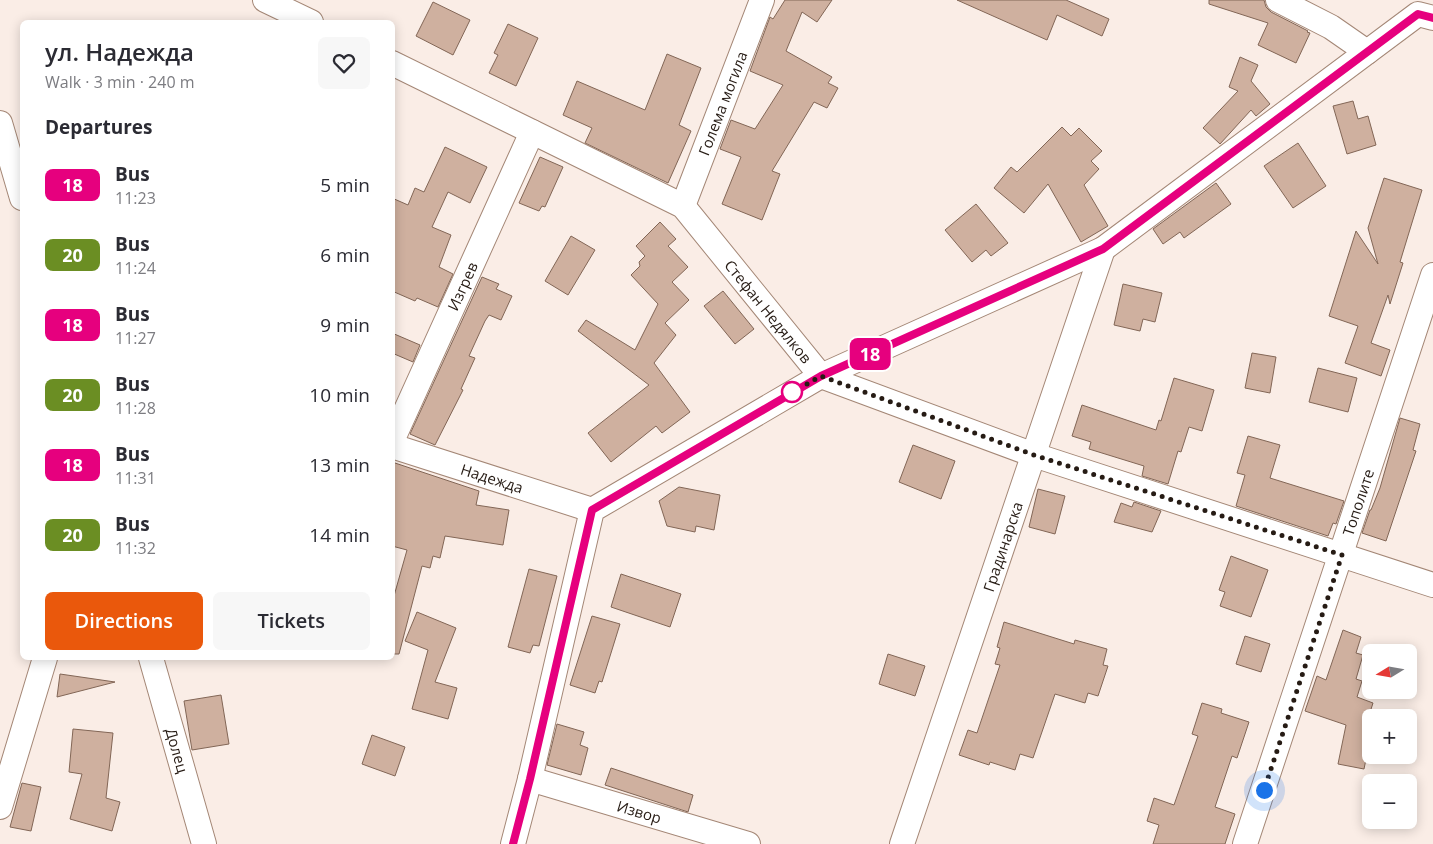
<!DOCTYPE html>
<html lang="en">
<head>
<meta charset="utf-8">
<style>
  :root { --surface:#fff; --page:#f7f7f7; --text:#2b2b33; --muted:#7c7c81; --accent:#ea580c }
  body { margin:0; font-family:"Open Sans",sans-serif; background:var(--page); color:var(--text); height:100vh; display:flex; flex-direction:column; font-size:19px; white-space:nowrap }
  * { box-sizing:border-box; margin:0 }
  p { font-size:16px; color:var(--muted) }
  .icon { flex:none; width:28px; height:28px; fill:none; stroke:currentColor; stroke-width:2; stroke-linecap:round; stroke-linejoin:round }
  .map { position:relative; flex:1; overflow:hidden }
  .details { position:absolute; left:20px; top:20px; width:375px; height:640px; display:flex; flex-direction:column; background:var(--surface); border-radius:8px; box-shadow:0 2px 12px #0003 }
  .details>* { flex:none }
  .badge { padding:0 10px; border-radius:8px; font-size:18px; line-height:32px }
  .needle { width:32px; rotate:259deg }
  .buttons { position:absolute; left:1362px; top:644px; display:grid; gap:10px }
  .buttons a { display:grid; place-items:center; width:55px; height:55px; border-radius:8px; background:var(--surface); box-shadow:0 2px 12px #0003; font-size:25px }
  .you { position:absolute; width:25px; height:25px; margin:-12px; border:4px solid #fff; border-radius:50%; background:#1a73e8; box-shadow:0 0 0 8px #1a73e833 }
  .map>.badge { position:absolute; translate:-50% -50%; box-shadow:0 0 0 2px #fff }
  h2 { padding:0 25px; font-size:19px; line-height:45px }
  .round { display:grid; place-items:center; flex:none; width:52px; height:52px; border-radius:8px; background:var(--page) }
  .overview { display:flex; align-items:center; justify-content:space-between; height:85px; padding:0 25px }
  h1 { font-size:24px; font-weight:600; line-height:38px }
  .action { display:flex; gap:10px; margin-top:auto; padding:10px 25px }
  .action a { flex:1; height:58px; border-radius:8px; background:var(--accent); color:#fff; font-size:20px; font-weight:600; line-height:58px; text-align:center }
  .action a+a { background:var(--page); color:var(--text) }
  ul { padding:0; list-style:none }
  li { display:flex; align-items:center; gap:15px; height:70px; padding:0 25px }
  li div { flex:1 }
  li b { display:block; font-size:19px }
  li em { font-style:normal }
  li .badge { min-width:55px; font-weight:700; text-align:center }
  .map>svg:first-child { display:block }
</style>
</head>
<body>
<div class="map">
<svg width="1433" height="844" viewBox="0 0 1433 844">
  <rect width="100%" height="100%" fill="#faede6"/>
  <g fill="#cfb09f" stroke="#826656">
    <polygon points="785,0 832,0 817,22 802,12 786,51 832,77 828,83 838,88 827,108 814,102 772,171 780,174 762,220 722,204 741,157 720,149 731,120 755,129 783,85 750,71 770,17 773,19"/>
    <polygon points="957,0 1066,0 1109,19 1102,36 1057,15 1047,40"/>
    <polygon points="1209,0 1264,0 1266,7 1271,12 1308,31 1307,32 1310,33 1296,63 1258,45 1268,23 1209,4"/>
    <polygon points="433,2 470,20 453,55 416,36"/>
    <polygon points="508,24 538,38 516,86 489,73 498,55 494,53"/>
    <polygon points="667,54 701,68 679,125 691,131 668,183 585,143 592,128 563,115 577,81 645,110"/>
    <polygon points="1240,57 1258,65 1251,81 1270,104 1256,116 1251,110 1220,144 1203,128 1238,91 1229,87"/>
    <polygon points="1353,101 1358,119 1368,116 1376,145 1347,154 1333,106"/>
    <polygon points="1062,127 1071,136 1079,128 1102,151 1091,161 1099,169 1084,185 1108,226 1081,242 1048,184 1024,213 994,188 1011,167 1017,172"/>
    <polygon points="1298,143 1326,186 1293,208 1264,166"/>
    <polygon points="445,147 487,167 470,203 448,192 432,227 451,235 439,267 453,274 438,307 417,298 415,301 392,291 392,198 408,205 415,188 424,192"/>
    <polygon points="540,157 563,167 545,207 542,206 539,211 519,203"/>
    <polygon points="1384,178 1422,190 1400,262 1403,263 1390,304 1388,295 1371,343 1390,350 1381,376 1345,363 1358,326 1329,316 1356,231 1378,264 1368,228"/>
    <polygon points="1216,183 1231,204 1184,238 1180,232 1163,244 1153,229"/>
    <polygon points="976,204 1008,243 991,256 986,250 972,262 945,230"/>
    <polygon points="660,222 676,239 668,246 688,267 672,282 689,300 665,323 676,335 654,363 690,412 662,433 656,426 611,462 588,433 649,385 578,331 586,320 635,350 658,304 631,275 640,266 639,262 645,256 636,246"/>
    <polygon points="571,236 595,250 568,295 545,281"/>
    <polygon points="482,277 499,284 496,289 512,296 501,320 489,315 485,321 469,356 475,358 461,389 463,390 435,445 410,434"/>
    <polygon points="1123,284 1162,293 1155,322 1143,319 1140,331 1114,325"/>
    <polygon points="723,291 754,329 735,344 704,306"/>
    <polygon points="392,333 420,345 413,362 392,353"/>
    <polygon points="1252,353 1276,357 1270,393 1245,388"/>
    <polygon points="1318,368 1357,378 1348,412 1309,402"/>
    <polygon points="1174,378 1214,390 1202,431 1189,427 1181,452 1178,451 1168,484 1142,476 1144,466 1089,449 1091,442 1072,436 1082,405 1156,430 1159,420 1161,421"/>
    <polygon points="1400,418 1420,424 1413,450 1416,451 1386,541 1362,533 1370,510 1371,510 1380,488"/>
    <polygon points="1248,436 1280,445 1270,478 1344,501 1336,524 1333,523 1328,536 1236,506 1245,475 1237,473"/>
    <polygon points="913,445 955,461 941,499 899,482"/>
    <polygon points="392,462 479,491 476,505 509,510 503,545 445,536 440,558 433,556 430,568 422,566 399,654 392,654 392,603 407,550 392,546"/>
    <polygon points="679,487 720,495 714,530 696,526 695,532 667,526 659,501"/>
    <polygon points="1038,489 1065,496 1055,534 1029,527"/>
    <polygon points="1134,502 1161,511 1152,532 1114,522 1121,503 1132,507"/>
    <polygon points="1231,556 1268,570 1251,617 1220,606 1225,592 1219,590"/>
    <polygon points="529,569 557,576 539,646 533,645 530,653 508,647"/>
    <polygon points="621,574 681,594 670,627 611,607"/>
    <polygon points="417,612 456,628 435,682 457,688 448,719 412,709 428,650 405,641"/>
    <polygon points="592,616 620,624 602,682 599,681 595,693 570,685"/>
    <polygon points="1004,622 1074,644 1075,640 1107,649 1103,665 1108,666 1098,696 1088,693 1085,703 1055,694 1033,758 1020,754 1015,770 990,762 989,765 959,755 968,730 977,733 1000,665 995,664 1000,648 997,647"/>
    <polygon points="1343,630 1361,637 1356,653 1363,655 1356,679 1362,681 1357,697 1373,703 1365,728 1371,730 1371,735 1364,769 1338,764 1346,725 1305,711 1317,676 1326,680"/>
    <polygon points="1245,636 1270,644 1261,672 1236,664"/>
    <polygon points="888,654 925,666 915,696 879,684"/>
    <polygon points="60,674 115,682 57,697"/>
    <polygon points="221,695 229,744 192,750 184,701"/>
    <polygon points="1202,703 1222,709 1221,713 1249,722 1237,758 1232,756 1215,807 1235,814 1225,844 1153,844 1159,825 1147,821 1154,798 1174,805 1198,736 1192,734"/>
    <polygon points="557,724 584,732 580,745 588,748 581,775 547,765"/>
    <polygon points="73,729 113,733 106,798 120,802 112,831 70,819 82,774 69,772"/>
    <polygon points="372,735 405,747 395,776 362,764"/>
    <polygon points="611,768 693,795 688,812 605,785"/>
    <polygon points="22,783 41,787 31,831 10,827"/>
  </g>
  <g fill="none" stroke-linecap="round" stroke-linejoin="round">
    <g stroke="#a48776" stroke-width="26">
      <g id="minor">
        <polyline points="265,0 311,22"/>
        <polyline points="1278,0 1331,27 1367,52"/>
        <path id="s1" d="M392 63 683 206 821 376 1034 455 1433 585"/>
        <polyline points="0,123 22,198"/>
        <path id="s2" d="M683 206 762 0"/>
        <path id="s3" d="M392 441 532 132"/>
        <path id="s4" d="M392 446 592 510"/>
        <path id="s5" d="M151 658 204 844"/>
        <path id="s6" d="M530 779 748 844"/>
        <polyline points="0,807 45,658"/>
        <polyline points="513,844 530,779 592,510 821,376 1103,249 1418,14 1433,18"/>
        <path id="s7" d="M902 844 1103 249"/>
        <path id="s8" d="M1245 844 1433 275"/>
      </g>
    </g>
    <use href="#minor" stroke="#fff" stroke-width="24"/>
  </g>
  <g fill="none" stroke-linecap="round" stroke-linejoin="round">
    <g stroke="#fff" stroke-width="11">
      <polyline id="line" points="513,844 530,779 592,510 821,376 1103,249 1418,14 1433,18"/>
    </g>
    <use href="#line" stroke="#e6007e" stroke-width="8"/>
    <polyline stroke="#261b14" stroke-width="5" stroke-dasharray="0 9" points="792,392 788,395 821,376 1034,455 1342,555 1264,790"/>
  </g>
  <circle fill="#fff" stroke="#e6007e" stroke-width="2.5" cx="792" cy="392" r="10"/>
  <g text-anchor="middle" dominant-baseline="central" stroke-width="5" stroke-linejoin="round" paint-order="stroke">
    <g font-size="15" fill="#261b14" stroke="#fff">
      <text stroke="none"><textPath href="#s2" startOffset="110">Голема могила</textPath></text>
      <text stroke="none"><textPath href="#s3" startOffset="170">Изгрев</textPath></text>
      <text stroke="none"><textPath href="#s1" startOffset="460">Стефан Недялков</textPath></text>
      <text stroke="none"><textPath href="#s4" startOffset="105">Надежда</textPath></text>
      <text stroke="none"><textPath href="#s8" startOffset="360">Тополите</textPath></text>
      <text stroke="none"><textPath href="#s7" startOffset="314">Градинарска</textPath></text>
      <text stroke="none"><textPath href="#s5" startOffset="96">Долец</textPath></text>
      <text stroke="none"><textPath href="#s6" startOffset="114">Извор</textPath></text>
    </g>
  </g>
</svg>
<div class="buttons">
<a><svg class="needle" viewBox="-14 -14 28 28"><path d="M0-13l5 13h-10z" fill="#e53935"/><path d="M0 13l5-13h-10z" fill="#7c7c81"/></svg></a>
<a>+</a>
<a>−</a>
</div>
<div class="you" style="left:1264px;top:790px"></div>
<b class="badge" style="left:870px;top:354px;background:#e6007e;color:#fff">18</b>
<section class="details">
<div class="overview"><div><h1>ул. Надежда</h1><p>Walk · 3 min · 240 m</p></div><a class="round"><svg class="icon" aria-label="heart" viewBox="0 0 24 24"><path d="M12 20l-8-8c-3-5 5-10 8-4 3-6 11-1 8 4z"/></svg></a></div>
<h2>Departures</h2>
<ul>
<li><span class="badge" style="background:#e6007e;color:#fff">18</span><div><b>Bus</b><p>11:23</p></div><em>5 min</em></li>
<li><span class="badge" style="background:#6b8e23;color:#fff">20</span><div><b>Bus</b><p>11:24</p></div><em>6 min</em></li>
<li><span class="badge" style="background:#e6007e;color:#fff">18</span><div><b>Bus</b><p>11:27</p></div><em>9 min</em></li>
<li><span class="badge" style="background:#6b8e23;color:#fff">20</span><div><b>Bus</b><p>11:28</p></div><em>10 min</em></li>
<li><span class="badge" style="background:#e6007e;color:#fff">18</span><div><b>Bus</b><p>11:31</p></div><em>13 min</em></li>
<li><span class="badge" style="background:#6b8e23;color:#fff">20</span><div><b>Bus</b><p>11:32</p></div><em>14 min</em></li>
</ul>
<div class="action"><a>Directions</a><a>Tickets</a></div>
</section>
</div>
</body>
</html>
